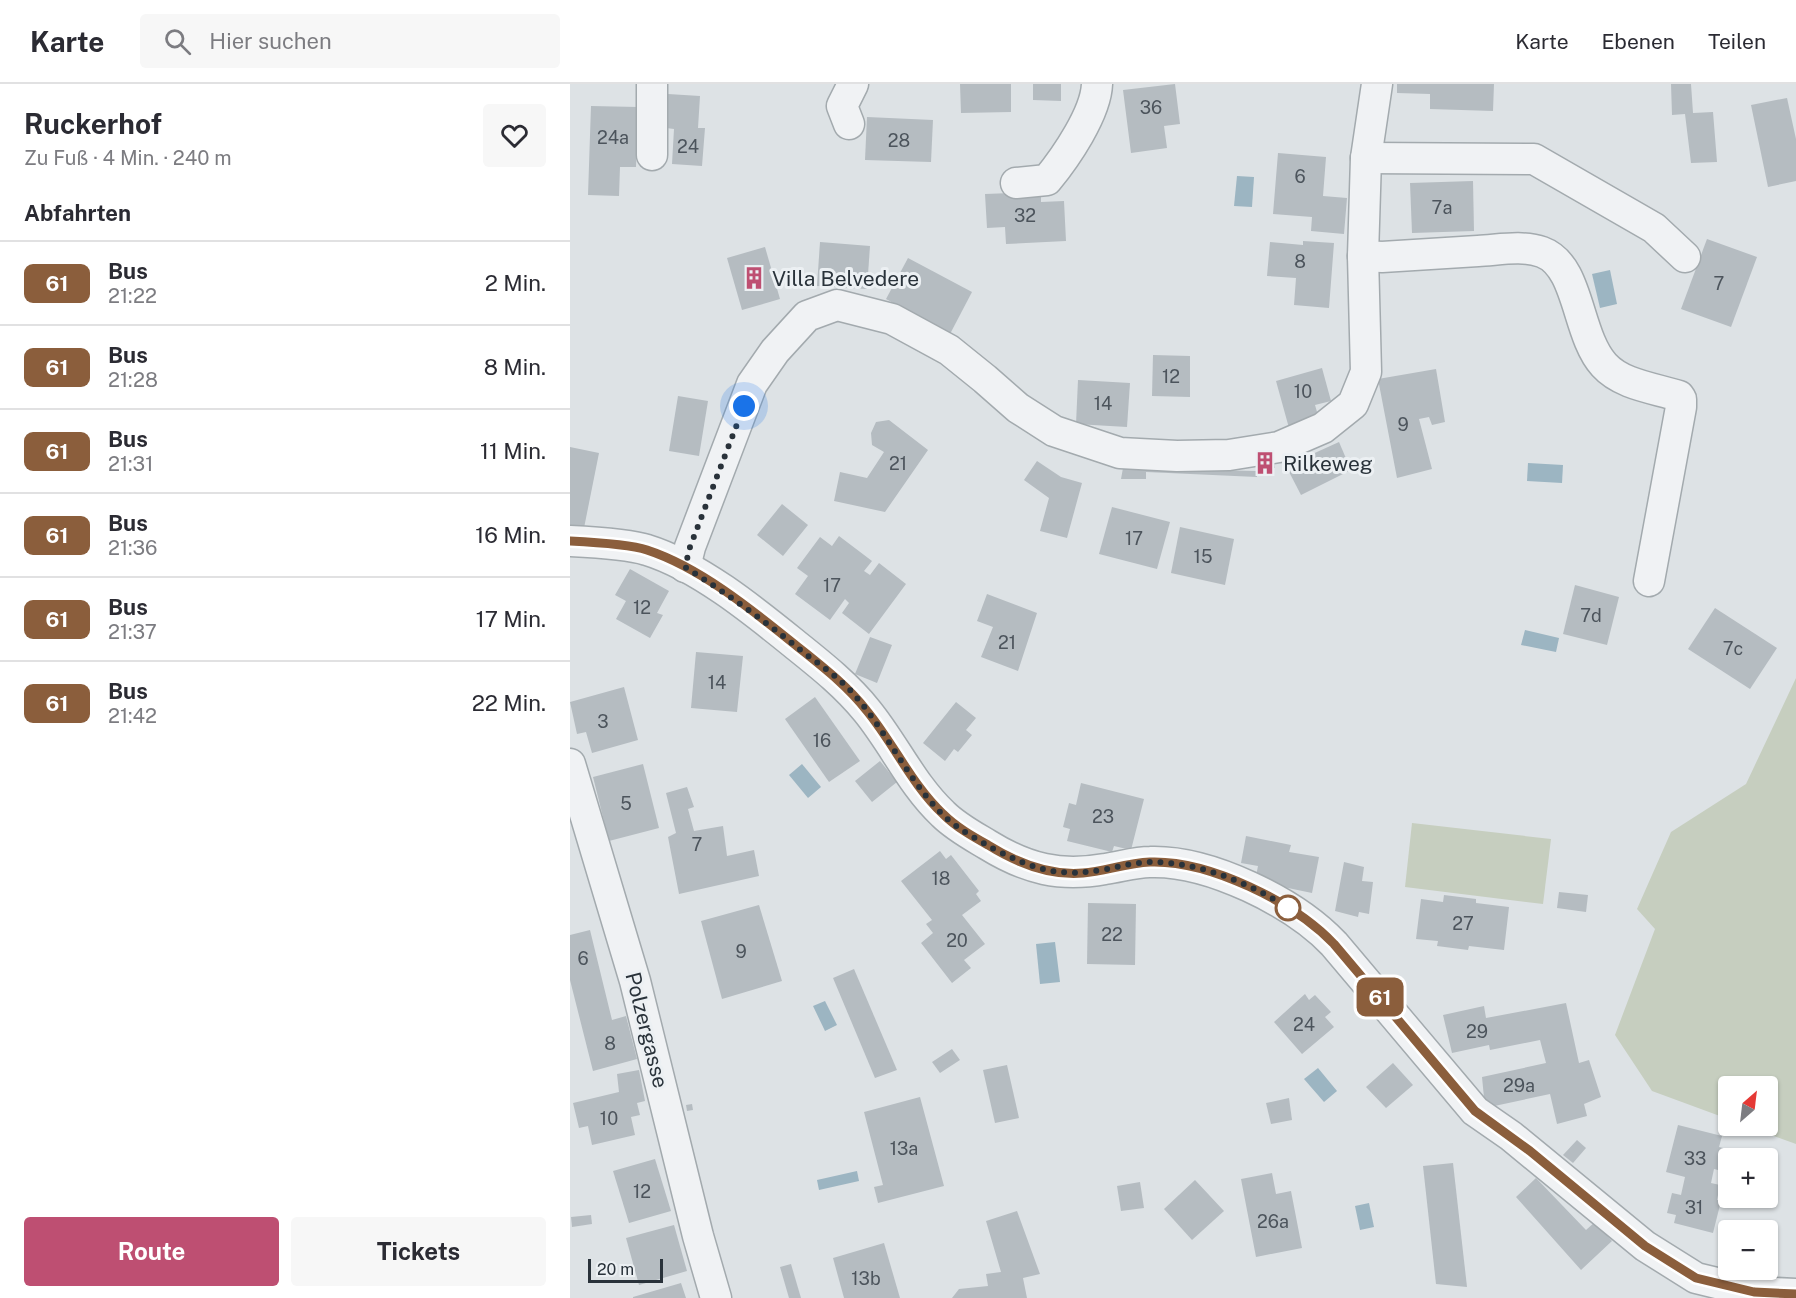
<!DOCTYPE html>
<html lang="de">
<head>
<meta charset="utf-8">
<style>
  :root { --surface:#fff; --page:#f7f7f7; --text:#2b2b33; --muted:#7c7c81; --line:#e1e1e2; --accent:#be4f72 }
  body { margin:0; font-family:"Public Sans",sans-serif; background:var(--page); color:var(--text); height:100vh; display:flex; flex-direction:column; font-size:22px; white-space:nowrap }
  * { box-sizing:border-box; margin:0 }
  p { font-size:20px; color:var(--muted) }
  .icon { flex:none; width:33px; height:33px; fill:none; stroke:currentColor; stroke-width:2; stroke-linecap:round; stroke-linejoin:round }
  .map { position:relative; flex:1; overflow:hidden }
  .side { display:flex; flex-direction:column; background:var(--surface); width:570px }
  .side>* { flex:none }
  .badge { padding:0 12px; border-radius:9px; font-size:21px; line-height:39px }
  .needle { width:39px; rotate:28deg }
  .fabs { position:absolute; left:1148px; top:992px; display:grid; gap:12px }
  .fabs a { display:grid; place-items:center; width:60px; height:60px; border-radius:6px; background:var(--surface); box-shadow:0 2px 4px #0004; font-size:30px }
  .scale { position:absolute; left:18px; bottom:15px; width:75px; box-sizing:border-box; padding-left:6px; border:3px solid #29323a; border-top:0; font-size:16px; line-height:21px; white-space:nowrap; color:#29323a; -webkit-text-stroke:4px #ecf0f3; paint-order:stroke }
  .you { position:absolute; width:30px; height:30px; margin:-15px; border:4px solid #fff; border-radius:50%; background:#1a73e8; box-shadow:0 0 0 9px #1a73e833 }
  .map>.badge { position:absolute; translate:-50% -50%; box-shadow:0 0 0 3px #fff }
  h2 { padding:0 24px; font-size:22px; line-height:54px }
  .round { display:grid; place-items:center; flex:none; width:63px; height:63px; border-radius:6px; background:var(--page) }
  .headline { display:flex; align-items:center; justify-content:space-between; height:102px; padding:0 24px }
  h1 { font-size:28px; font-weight:700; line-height:45px }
  .primary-button { display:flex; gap:12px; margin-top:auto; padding:12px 24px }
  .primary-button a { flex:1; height:69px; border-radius:6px; background:var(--accent); color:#fff; font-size:24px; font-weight:700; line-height:69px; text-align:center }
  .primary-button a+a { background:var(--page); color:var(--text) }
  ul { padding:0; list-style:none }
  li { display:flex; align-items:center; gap:18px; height:84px; padding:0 24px; border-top:2px solid var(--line) }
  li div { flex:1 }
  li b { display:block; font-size:22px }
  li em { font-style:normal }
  li .badge { min-width:66px; font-weight:700; text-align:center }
  header { display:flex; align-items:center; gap:36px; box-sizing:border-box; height:84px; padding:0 30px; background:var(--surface); border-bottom:2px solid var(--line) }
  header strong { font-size:28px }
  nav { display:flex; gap:33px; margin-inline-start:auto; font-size:21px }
  .search { width:420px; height:54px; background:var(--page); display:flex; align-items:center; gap:15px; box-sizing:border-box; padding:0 21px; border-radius:6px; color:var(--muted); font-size:22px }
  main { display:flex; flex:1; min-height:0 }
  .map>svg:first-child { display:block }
</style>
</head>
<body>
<header>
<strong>Karte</strong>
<div class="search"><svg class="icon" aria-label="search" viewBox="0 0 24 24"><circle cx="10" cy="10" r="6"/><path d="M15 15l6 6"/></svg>Hier suchen</div>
<nav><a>Karte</a><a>Ebenen</a><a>Teilen</a></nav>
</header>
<main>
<section class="side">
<div class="headline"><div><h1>Ruckerhof</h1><p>Zu Fuß · 4 Min. · 240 m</p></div><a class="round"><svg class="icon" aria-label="heart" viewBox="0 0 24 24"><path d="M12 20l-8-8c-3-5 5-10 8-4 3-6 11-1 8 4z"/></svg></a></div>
<h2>Abfahrten</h2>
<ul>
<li><span class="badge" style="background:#8b5e3c;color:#fff">61</span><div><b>Bus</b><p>21:22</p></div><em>2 Min.</em></li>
<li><span class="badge" style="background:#8b5e3c;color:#fff">61</span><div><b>Bus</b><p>21:28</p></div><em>8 Min.</em></li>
<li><span class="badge" style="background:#8b5e3c;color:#fff">61</span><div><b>Bus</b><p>21:31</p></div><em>11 Min.</em></li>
<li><span class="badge" style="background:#8b5e3c;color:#fff">61</span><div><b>Bus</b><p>21:36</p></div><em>16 Min.</em></li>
<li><span class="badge" style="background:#8b5e3c;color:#fff">61</span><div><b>Bus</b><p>21:37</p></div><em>17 Min.</em></li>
<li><span class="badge" style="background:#8b5e3c;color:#fff">61</span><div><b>Bus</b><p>21:42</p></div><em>22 Min.</em></li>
</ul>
<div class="primary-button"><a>Route</a><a>Tickets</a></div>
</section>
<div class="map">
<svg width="1226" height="1214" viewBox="0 0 1226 1214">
  <rect width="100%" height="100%" fill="#dde2e5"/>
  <g fill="#c6cebf">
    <polygon points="1226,594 1226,1060 1174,1041 1197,1041 1197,1002 1158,1002 1158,1035 1082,1007 1045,951 1085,845 1067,825 1101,748 1176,700"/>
    <polygon points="842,739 981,755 973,820 835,803"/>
  </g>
  <g fill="#9cb5c2">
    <polygon points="667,92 684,93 682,123 664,122"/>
    <polygon points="1040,186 1047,220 1030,224 1022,190"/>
    <polygon points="958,379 993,381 992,399 957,397"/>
    <polygon points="955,546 989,554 986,568 951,561"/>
    <polygon points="232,680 251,703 238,714 219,691"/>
    <polygon points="485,858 490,898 470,900 466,860"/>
    <polygon points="255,917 267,941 255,947 243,922"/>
    <polygon points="748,984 767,1007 754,1018 734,995"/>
    <polygon points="287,1087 289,1097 249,1106 247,1096"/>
    <polygon points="799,1119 804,1143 790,1146 785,1122"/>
  </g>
  <g fill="#b5bcc1">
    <polygon points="390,0 441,0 441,28 391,29"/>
    <polygon points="463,0 491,0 491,17 463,16"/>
    <polygon points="605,0 610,40 594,42 597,64 561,69 553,6"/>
    <polygon points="827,0 924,0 923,27 860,25 860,10 827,9"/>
    <polygon points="1101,0 1121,0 1123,29 1143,28 1147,78 1121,79 1115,30 1102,31"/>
    <polygon points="98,10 130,12 128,44 135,44 132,82 102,80 104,45 96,44"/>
    <polygon points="1217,14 1226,55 1226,97 1198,103 1181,21"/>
    <polygon points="21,22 68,23 66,83 50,83 49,112 18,111"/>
    <polygon points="297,33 363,36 361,78 295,76"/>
    <polygon points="708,69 756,73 753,112 777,114 774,150 741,147 742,133 703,130"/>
    <polygon points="903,97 904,147 842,149 840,99"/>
    <polygon points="471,108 471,118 494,117 496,157 436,160 435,143 417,144 415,110"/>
    <polygon points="1137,155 1187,173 1161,243 1111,225"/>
    <polygon points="733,157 764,159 759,224 724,221 726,194 697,192 700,158 733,161"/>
    <polygon points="250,158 300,162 297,205 247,202"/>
    <polygon points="195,163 210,215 172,226 157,174"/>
    <polygon points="338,174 402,208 380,250 316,215"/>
    <polygon points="583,271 620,272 620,313 582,312"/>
    <polygon points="752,284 761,317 745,321 749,335 719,344 706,297"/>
    <polygon points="866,285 875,338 862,341 859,333 849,335 862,385 827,394 808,295"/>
    <polygon points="508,296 560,299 557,343 506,340"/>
    <polygon points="108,312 138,317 129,372 99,367"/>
    <polygon points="319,336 358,366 315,428 264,417 270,388 297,394 314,368 302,361 301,349 306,338"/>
    <polygon points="769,358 781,386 731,411 716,382"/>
    <polygon points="0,363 29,369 14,444 0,441"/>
    <polygon points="687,373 703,373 705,384 687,384"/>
    <polygon points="467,377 491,393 512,399 497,454 470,447 479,414 454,396"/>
    <polygon points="553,384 687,387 687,393 576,388 576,395 551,395"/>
    <polygon points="212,420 238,441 213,472 187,451"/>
    <polygon points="542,423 600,438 587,485 529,470"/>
    <polygon points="610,443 664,455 655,501 601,489"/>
    <polygon points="269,452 302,477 294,487 300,491 309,479 336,500 299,550 272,529 279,519 275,515 260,536 225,510 238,492 227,484 250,453 262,462"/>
    <polygon points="60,485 99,507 87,529 93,531 80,554 46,535 56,517 45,511"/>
    <polygon points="1005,501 1049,513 1037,561 993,550"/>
    <polygon points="417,510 467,529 448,587 411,573 423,543 407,537"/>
    <polygon points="1145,524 1207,564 1180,605 1118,565"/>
    <polygon points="300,553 322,561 307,599 285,590"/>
    <polygon points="126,568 173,572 167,628 121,624"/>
    <polygon points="54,603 68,656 22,669 16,648 7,650 0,618"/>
    <polygon points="245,613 290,677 259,698 215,635"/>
    <polygon points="386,618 406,634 396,646 402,651 388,668 384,665 375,677 353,659"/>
    <polygon points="310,677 327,698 302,718 285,697"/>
    <polygon points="73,680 89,744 39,757 23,693"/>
    <polygon points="511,699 574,715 561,766 544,762 542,768 497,757 500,745 493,743 499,719 506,721"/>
    <polygon points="117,703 124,723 118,725 124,747 153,742 157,772 184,766 189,792 109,810 98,753 106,749 96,709"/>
    <polygon points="676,752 721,761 719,768 749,773 742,809 685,797 688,782 671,779"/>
    <polygon points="370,767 376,775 381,771 409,807 406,810 411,817 392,831 415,860 394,876 401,884 382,899 351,859 363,849 356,840 362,836 331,797"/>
    <polygon points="774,778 794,783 792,797 803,798 799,830 789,828 788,833 765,827"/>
    <polygon points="989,808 1018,811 1016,828 987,824"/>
    <polygon points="874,811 906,815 906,819 939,823 934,866 899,862 898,866 867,862 868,857 846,855 851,815 873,818"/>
    <polygon points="518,819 566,820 565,881 517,880"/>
    <polygon points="189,821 212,897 152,915 131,837"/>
    <polygon points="20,846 42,936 56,932 67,975 23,987 0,896 0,851"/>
    <polygon points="284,885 327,986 305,994 263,894"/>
    <polygon points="735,910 739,916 745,911 761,928 755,933 764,943 732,970 704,938"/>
    <polygon points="996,919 1009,979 1019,976 1031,1013 1014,1020 1017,1032 987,1040 980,1010 915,1024 912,993 976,979 970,956 920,966 919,961 882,969 873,931 914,922 916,934"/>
    <polygon points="382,965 390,976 370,989 362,978"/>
    <polygon points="823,979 843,1001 816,1024 796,1003"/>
    <polygon points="437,981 449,1034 425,1039 413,986"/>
    <polygon points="69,986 75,1017 67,1019 70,1031 61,1033 65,1051 22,1061 18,1042 9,1044 3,1019 49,1008 47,990"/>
    <polygon points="350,1013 374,1102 308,1119 304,1103 313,1101 294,1028"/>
    <polygon points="719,1014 722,1036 701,1040 696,1019"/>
    <polygon points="122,1020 123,1026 117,1027 116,1021"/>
    <polygon points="1108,1041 1152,1052 1149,1063 1153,1064 1148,1086 1144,1085 1141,1099 1150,1101 1147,1116 1151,1117 1143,1149 1104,1139 1106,1131 1097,1129 1102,1109 1111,1111 1115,1093 1096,1088"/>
    <polygon points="1007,1056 1016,1064 1003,1079 993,1071"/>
    <polygon points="85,1075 101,1127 59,1139 43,1087"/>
    <polygon points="883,1079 897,1203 866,1200 853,1082"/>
    <polygon points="702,1089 706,1110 721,1107 732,1164 686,1173 671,1095"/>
    <polygon points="966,1094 1016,1146 1025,1138 1042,1157 1011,1186 946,1113"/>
    <polygon points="625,1096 654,1127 622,1156 594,1125"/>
    <polygon points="570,1098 574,1124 551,1127 547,1102"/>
    <polygon points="447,1127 470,1190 453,1194 457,1214 382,1214 389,1205 418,1202 416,1190 431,1188 416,1137"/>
    <polygon points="21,1131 22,1140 2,1143 1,1133"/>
    <polygon points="104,1141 117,1187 69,1201 56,1154"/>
    <polygon points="314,1159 330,1214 274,1214 263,1174"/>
    <polygon points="221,1180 231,1214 219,1214 210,1183"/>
    <polygon points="111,1199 116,1214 63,1214 63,1213"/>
  </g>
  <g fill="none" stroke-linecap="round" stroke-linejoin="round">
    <g stroke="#a3aaae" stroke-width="33">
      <g id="minor">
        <polyline points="279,40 272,22 283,0"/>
        <polyline points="82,71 82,0"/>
        <polyline points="796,74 964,75 1084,144 1115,173"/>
        <path d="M446 99 477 96C496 73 526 29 527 0"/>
        <path d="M793 172 812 173C844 171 876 169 908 167 929 166 952 161 972 168 1010 182 1006 250 1034 281 1052 301 1084 304 1109 312L1111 315V323L1079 497"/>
        <path d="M0 457C20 458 59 460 77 466 129 482 185 528 227 562 252 582 277 602 297 627 324 660 342 701 373 730 386 743 403 752 418 761 457 785 490 793 535 785 550 783 565 778 580 778 639 776 724 818 764 860L905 1027 941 1052 1075 1162 1126 1194 1184 1208 1226 1210"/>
        <polyline points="115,483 120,463 182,300 205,267 237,232 267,221 322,235 379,266 415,295 448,324 484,347 550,369 607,372 659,371 709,363 753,344 783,320 796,288 793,172 796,74 807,0"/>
        <polyline points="0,680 65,897 128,1152 146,1214"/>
      </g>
    </g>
    <use href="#minor" stroke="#f0f2f4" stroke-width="30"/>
  </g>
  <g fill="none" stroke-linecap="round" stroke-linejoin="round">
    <g stroke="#fff" stroke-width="14">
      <path id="line" d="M0 457C20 458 59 460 77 466 129 483 181 525 223 559 249 580 276 600 297 627 324 660 342 701 373 730 386 743 402 752 418 761 447 779 479 792 513 789 535 787 557 779 580 778 639 776 724 818 764 860L905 1027 960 1067 1075 1162 1126 1194 1184 1208 1226 1210"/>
    </g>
    <use href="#line" stroke="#8b5e3c" stroke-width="9"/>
    <path stroke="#29323a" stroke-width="6" stroke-dasharray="0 10.8" d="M174 322 120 463 115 483C156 509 195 537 233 568 249 580 265 591 279 605 315 643 335 692 371 729 386 744 406 755 424 765 465 786 490 794 537 785 552 782 567 778 582 778 628 778 680 799 718 824"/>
  </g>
  <defs>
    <g id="building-bare" transform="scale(1.8)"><path d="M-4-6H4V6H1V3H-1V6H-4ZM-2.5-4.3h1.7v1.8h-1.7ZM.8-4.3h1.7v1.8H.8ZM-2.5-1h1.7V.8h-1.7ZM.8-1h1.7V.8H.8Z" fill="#be4f72" stroke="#ecf0f3" stroke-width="2.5" paint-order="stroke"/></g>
  </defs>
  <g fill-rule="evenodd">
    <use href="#building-bare" x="184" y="194"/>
    <use href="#building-bare" x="695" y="379"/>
  </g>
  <circle fill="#fff" stroke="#8b5e3c" stroke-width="3" cx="718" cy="824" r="12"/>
  <g text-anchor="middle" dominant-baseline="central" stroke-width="6" stroke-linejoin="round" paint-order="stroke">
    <g font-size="18" fill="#4c545c">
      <text x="581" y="23">36</text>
      <text x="43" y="53">24a</text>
      <text x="329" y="56">28</text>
      <text x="118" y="62">24</text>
      <text x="730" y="92">6</text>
      <text x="872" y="123">7a</text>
      <text x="455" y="131">32</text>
      <text x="730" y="177">8</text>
      <text x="1149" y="199">7</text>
      <text x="601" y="292">12</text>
      <text x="733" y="307">10</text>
      <text x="533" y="319">14</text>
      <text x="833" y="340">9</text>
      <text x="328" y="379">21</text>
      <text x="564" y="454">17</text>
      <text x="633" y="472">15</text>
      <text x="262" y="501">17</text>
      <text x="72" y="523">12</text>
      <text x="1021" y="531">7d</text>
      <text x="437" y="558">21</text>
      <text x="1163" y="564">7c</text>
      <text x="147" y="598">14</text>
      <text x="33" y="637">3</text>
      <text x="252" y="656">16</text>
      <text x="56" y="719">5</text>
      <text x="533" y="732">23</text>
      <text x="127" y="760">7</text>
      <text x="371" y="794">18</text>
      <text x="893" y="839">27</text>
      <text x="542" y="850">22</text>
      <text x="387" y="856">20</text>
      <text x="171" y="867">9</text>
      <text x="13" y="874">6</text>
      <text x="734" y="940">24</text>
      <text x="907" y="947">29</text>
      <text x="40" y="959">8</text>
      <text x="949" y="1001">29a</text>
      <text x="39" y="1034">10</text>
      <text x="334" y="1064">13a</text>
      <text x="1125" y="1074">33</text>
      <text x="72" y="1107">12</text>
      <text x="1124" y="1123">31</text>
      <text x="703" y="1137">26a</text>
      <text x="296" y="1194">13b</text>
    </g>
    <g font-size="21" fill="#29323a" stroke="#ecf0f3" text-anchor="start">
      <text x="202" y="194">Villa Belvedere</text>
      <text x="713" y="379">Rilkeweg</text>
    </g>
    <g font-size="21" fill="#29323a" stroke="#ecf0f3">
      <text transform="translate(77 946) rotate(76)">Polzergasse</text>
    </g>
  </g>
</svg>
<div class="fabs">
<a><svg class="needle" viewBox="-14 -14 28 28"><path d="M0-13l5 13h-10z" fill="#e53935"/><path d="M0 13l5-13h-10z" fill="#7c7c81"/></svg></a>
<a>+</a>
<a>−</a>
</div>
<div class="scale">20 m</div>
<div class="you" style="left:174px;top:322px"></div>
<b class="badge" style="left:810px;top:913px;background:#8b5e3c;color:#fff">61</b>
</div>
</main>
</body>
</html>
